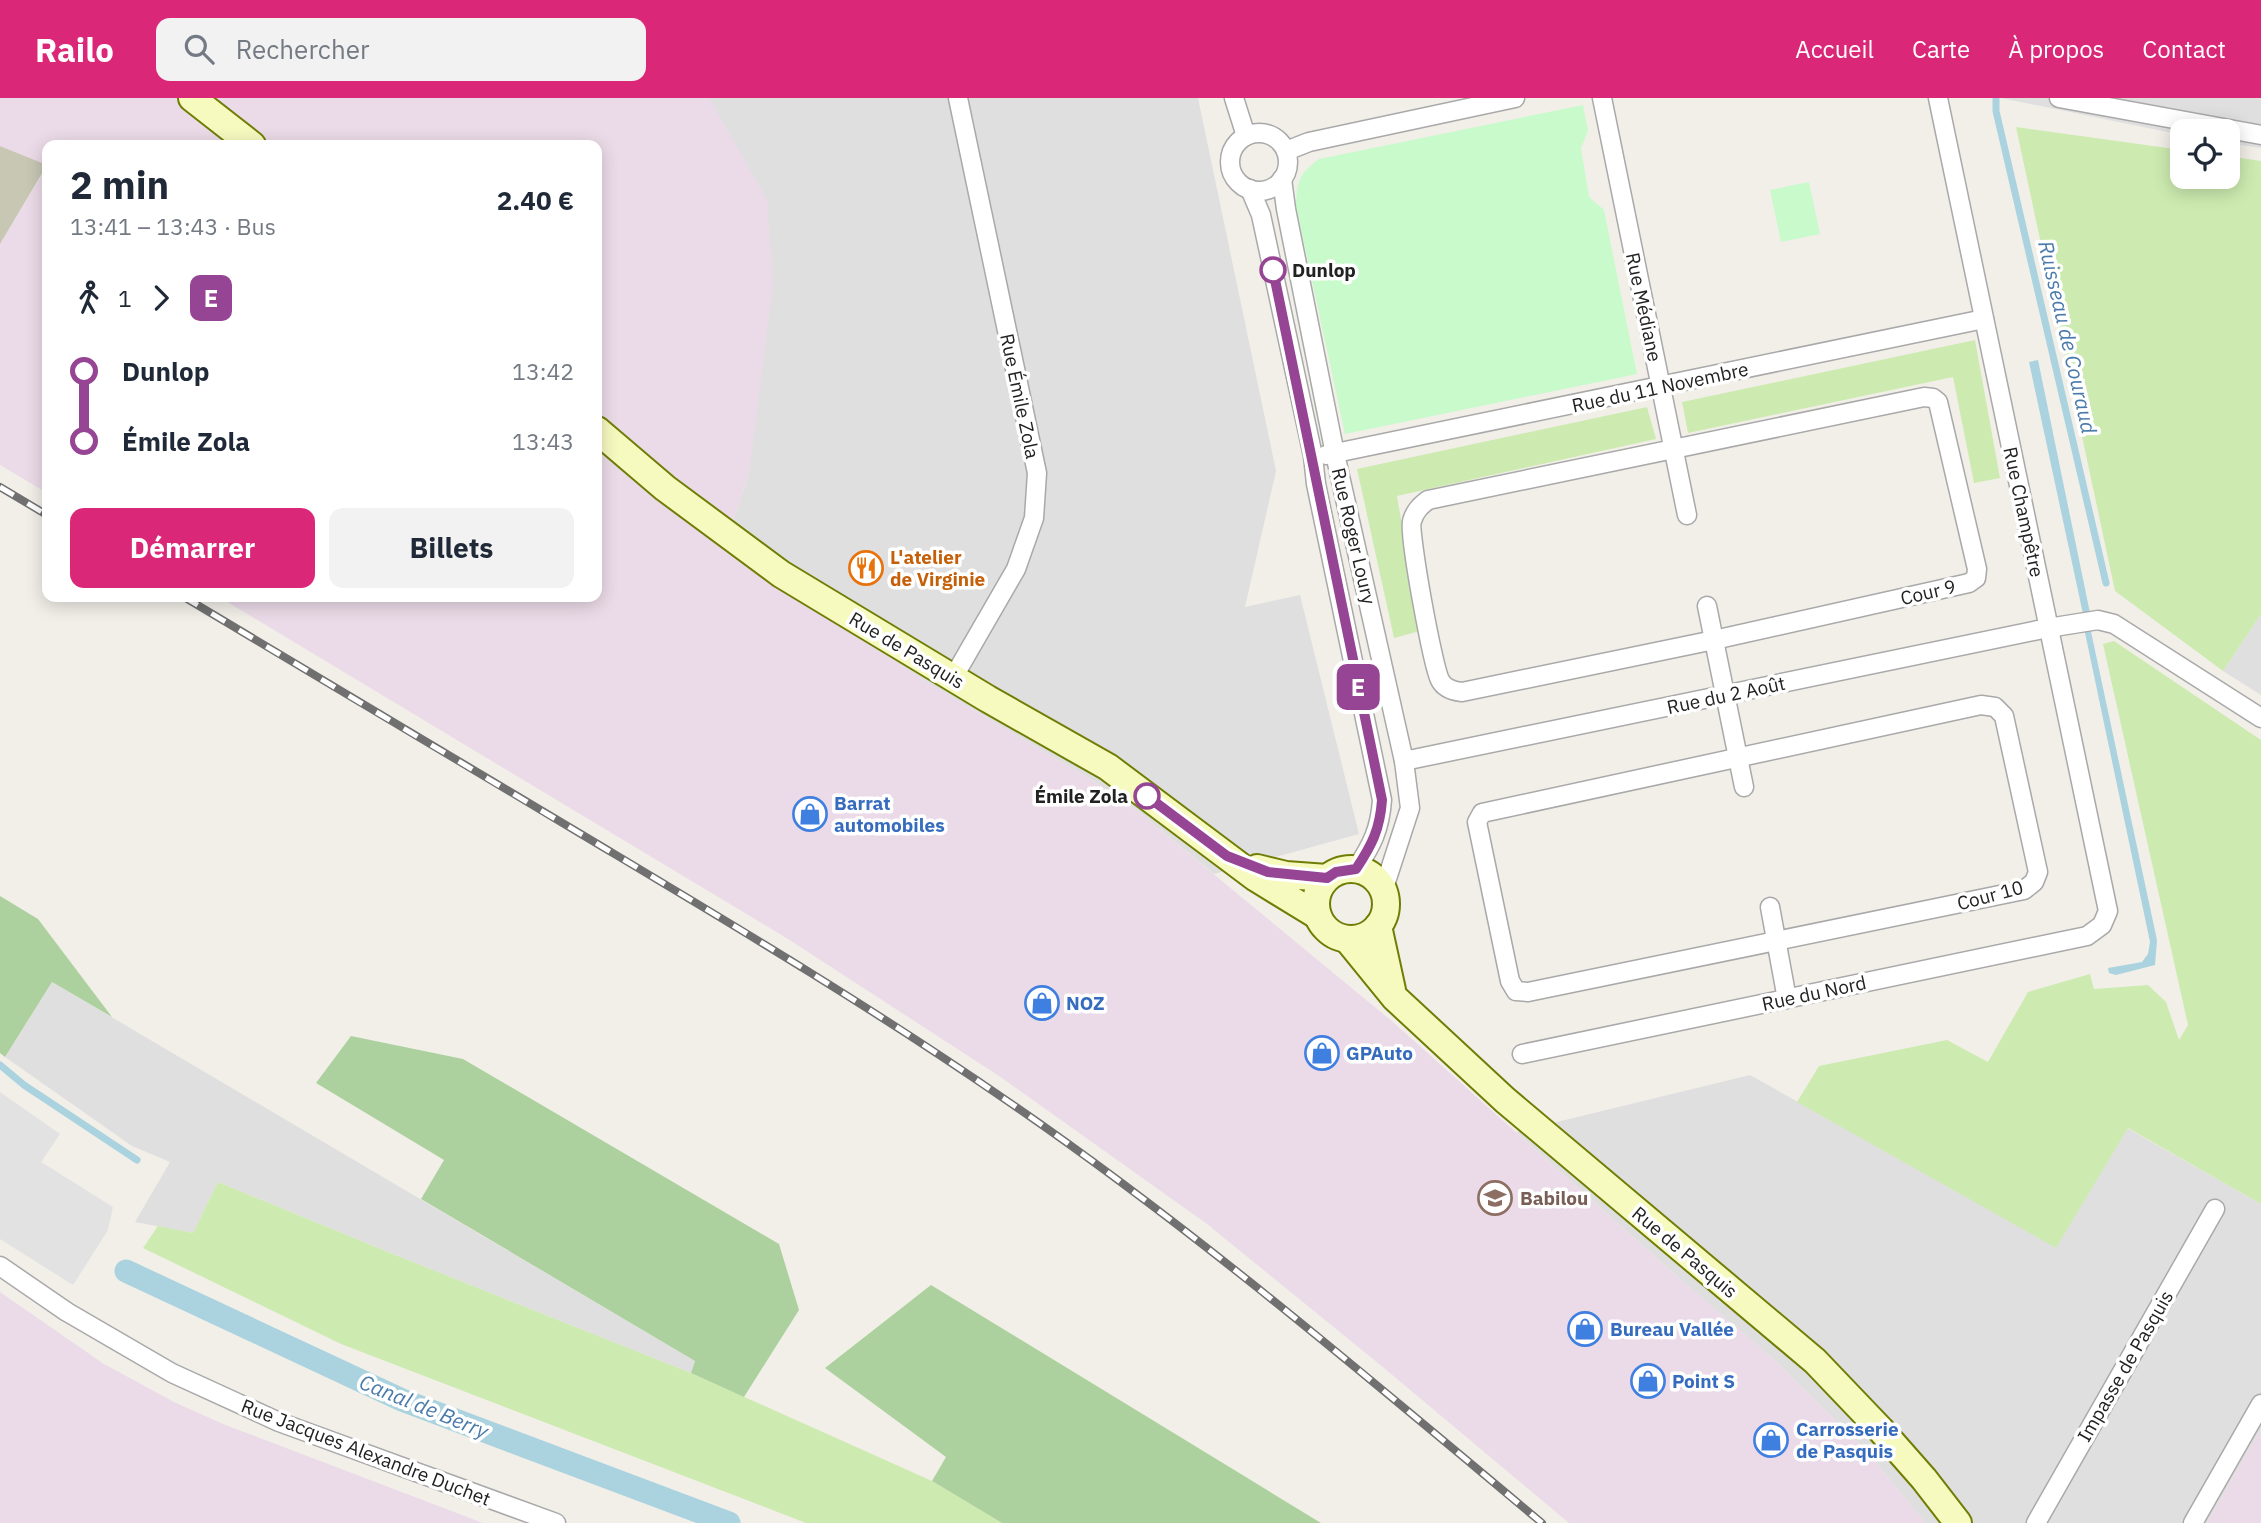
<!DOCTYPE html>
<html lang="fr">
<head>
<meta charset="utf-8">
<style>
  :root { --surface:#fff; --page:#f2f2f3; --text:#1f2937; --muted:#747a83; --accent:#db2777 }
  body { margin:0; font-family:"IBM Plex Sans",sans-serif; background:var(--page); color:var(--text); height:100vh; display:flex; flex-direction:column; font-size:26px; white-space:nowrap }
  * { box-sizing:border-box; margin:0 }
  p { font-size:23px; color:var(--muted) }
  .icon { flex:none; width:38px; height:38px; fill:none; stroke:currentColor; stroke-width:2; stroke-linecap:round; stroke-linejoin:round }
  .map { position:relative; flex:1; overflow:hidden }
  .details { position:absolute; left:42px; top:42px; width:560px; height:462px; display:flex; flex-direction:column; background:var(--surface); border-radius:14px; box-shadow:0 4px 18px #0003 }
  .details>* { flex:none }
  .badge { padding:0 14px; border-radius:10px; font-size:24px; line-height:46px }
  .fabs { position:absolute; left:2170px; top:21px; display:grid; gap:14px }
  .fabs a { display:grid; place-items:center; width:70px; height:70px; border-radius:14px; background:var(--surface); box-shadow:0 4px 18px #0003; font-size:35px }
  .map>.badge { position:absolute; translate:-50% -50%; box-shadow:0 0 0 4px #fff }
  .legs { display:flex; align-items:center; gap:10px; height:77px; padding:0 28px; font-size:23px }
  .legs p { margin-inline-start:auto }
  .overview { display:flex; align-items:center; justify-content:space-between; height:119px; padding:0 28px }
  h1 { font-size:38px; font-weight:700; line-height:52px }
  .primary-button { display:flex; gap:14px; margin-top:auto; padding:14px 28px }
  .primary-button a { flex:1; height:80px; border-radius:14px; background:var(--accent); color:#fff; font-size:28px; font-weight:700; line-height:80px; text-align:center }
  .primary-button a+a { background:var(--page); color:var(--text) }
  ul { padding:0 28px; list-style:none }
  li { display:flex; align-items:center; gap:24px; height:70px; font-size:26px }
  li i { display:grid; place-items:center; width:10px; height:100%; margin:0 9px; background:currentColor }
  li i::after { content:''; width:18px; height:18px; margin:-9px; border:5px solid; border-radius:50%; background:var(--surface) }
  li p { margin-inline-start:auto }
  li:first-child i { background:linear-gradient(#0000 50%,currentColor 0) }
  li:last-child i { background:linear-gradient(currentColor 50%,#0000 0) }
  header { display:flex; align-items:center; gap:42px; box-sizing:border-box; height:98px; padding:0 35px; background:var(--accent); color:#fff }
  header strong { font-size:33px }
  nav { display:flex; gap:38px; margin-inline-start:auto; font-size:24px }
  .search { width:490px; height:63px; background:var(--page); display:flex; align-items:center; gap:18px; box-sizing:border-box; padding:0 24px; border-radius:14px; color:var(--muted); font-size:26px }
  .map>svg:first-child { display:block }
</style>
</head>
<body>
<header>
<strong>Railo</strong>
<div class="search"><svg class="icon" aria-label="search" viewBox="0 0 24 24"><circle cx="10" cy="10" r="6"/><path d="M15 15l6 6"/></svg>Rechercher</div>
<nav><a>Accueil</a><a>Carte</a><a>À propos</a><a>Contact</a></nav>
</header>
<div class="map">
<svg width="2261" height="1425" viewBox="0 0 2261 1425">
  <rect width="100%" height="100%" fill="#f2efe9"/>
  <g fill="#e0dfdf">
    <polygon points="709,0 1198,0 1276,373 1245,509 1300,497 1359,736 1214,776 1120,699 928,585 723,452 749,375"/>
    <polygon points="2001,0 2261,0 2261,50 2228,45 2228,33 2182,33 2182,37"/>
    <polygon points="2261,516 2261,597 2223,573"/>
    <polygon points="52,884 695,1263 691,1275 388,1154 218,1084 193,1135 135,1124 170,1064 132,1048 5,959"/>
    <polygon points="1750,977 2056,1149 2127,1030 2261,1106 2261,1331 2207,1425 1925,1425 1867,1354 1773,1261 1683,1184 1516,1034"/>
  </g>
  <g fill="#ebdbe8">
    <polygon points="0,0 709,0 767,102 773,185 749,375 723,452 928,585 1120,699 1393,924 1683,1184 1773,1261 1867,1354 1925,1425 1569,1425 1384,1270 1207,1126 1002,980 788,841 219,499 597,499 597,47 47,47 47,67 0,48"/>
    <polygon points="47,68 47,395 0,367 0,146"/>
    <polygon points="0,1194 104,1266 174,1304 223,1326 483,1425 0,1425"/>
    <polygon points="2261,1331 2261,1425 2207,1425"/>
  </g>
  <polygon fill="#c7c7b4" points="0,48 47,67 0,146"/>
  <g fill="#cdebb0">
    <polygon points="2016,29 2182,52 2182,79 2228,79 2228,58 2261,63 2261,516 2223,573 2115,493"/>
    <polygon points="1975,242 2000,380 1974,385 1953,279 1688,335 1682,304"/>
    <polygon points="1647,309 1656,341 1397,398 1420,533 1394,540 1357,371"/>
    <polygon points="2114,543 2261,642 2261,1106 2128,1030 2056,1150 1797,1004 1819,968 1947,942 1988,964 2028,894 2090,876 2094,891 2148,887 2166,904 2179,942 2188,927 2103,546"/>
    <polygon points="218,1084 388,1154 691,1275 932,1383 1002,1425 806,1425 341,1246 143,1150 158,1128 193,1135"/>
  </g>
  <g fill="#add19e">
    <polygon points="0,798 38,821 112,919 52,884 5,959 0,955"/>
    <polygon points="351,938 463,961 779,1146 799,1212 744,1299 691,1275 695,1263 421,1101 444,1062 316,985"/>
    <polygon points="931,1187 1321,1425 1002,1425 932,1383 946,1359 825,1270"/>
  </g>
  <g fill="#c8facc">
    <path d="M1583 7 1588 33 1581 50 1589 99 1604 112 1637 276 1345 336 1296 108C1297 83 1299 76 1319 61Z"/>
    <polygon points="1809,84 1820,136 1781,144 1770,92"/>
  </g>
  <polygon fill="#e2e2e2" points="0,994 60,1036 41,1064 113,1109 108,1132 73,1187 0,1141"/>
  <g fill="#aad3df">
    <polygon points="2038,262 2090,515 2083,516 2029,264"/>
    <polygon points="2090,529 2157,842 2155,867 2116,877 2109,875 2108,870 2142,864 2148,856 2150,844 2084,530"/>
  </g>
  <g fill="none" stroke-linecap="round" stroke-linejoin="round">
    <g stroke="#aad3df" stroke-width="7">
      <polyline points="1996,0 1996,13 2106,485"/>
      <polyline points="0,967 24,987 137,1062"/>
    </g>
    <polyline stroke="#aad3df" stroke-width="23" points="126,1173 402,1302 729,1425"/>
    <g stroke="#a9a9a9" stroke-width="21">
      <g id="minor">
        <polyline points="1234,0 1246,38"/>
        <polyline points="1602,0 1687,417"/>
        <polyline points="2059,0 2261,37"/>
        <circle cx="1259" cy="64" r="29"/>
        <polyline points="1286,53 1309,44 1515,0"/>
        <polyline points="1282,81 1286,111 1335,356 1404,663 1410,710 1383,793"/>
        <path d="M1250 91 1261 117 1313 358 1316 386 1382 702C1380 731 1372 747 1356 771"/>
        <path d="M1924 299 1933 300 1938 304 1977 471 1976 480 1969 485 1714 542 1462 594C1453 593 1444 590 1440 582 1433 569 1408 434 1412 423 1415 413 1420 408 1428 402Z"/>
        <polyline points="1326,357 1984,221"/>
        <polyline points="1707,508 1744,689"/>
        <polyline points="953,580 1016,471 1034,420 1037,375 958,0"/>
        <polygon points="1981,607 1995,609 2004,618 2038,774 2034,784 2024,792 1528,894 1516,893 1510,883 1477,724 1482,715"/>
        <polyline points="1404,663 2048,530 2098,522 2114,526 2261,620"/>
        <polyline points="1770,809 1787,901"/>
        <polyline points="1522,956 2087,838 2102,827 2108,813 1938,0"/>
        <polyline points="0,1168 67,1214 172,1275 279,1324 556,1425"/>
        <polyline points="2036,1425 2215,1111"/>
        <polyline points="2193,1425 2261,1306"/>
      </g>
    </g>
    <g stroke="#707d05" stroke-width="30">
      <g id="secondary">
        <polyline points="192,0 252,47"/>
        <polyline points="597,332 665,390 781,476 988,601 1108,669 1256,780 1318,818"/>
        <polyline points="1257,770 1286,777 1327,780"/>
        <circle cx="1351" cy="806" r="35"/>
        <polyline points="1378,828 1392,892"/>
        <polyline points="1347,841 1395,900 1505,1002 1815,1263 1880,1331 1924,1381 1958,1425"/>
      </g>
    </g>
    <use href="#minor" stroke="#fff" stroke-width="18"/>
    <use href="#secondary" stroke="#f7fabf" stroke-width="26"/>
    <g stroke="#707070" stroke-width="8">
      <g id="rail">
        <polyline points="0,389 47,417"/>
        <path d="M184 499C321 581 458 663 596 745 733 827 871 909 1003 1000 1192 1129 1367 1279 1542 1425"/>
      </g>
    </g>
    <use href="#rail" stroke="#fff" stroke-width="5" stroke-dasharray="16" stroke-linecap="butt"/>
  </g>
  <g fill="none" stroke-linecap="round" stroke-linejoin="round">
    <g stroke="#fff" stroke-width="16">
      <path id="line-1" d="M1147 698 1227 758 1268 774 1327 780 1336 774 1356 771C1372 747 1380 731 1382 702L1273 172"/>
    </g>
    <use href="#line-1" stroke="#954593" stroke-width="10"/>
  </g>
  <defs>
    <g id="restaurant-ring" transform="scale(1.75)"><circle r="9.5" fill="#fff" stroke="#e8710a" stroke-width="1.5"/><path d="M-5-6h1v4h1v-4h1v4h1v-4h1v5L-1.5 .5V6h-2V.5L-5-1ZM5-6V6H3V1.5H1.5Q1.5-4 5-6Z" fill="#e8710a"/></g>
    <g id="shop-ring" transform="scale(1.75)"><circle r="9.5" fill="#fff" stroke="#3f7fe0" stroke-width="1.5"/><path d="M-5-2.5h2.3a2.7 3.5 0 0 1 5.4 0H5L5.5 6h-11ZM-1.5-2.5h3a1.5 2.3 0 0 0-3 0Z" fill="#3f7fe0"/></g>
    <g id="school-ring" transform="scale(1.75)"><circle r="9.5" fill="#fff" stroke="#8d6e63" stroke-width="1.5"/><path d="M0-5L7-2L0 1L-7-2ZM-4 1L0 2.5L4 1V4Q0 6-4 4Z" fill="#8d6e63"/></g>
  </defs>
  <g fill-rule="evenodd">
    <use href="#restaurant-ring" x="866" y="470"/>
    <use href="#shop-ring" x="810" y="716"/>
    <use href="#shop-ring" x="1042" y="905"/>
    <use href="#shop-ring" x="1322" y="955"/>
    <use href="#school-ring" x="1495" y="1100"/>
    <use href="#shop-ring" x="1585" y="1231"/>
    <use href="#shop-ring" x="1648" y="1283"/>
    <use href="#shop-ring" x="1771" y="1342"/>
  </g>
  <g fill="#fff" stroke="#954593" stroke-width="3.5">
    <circle cx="1273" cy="172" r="12"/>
    <circle cx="1147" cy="698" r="12"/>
  </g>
  <g text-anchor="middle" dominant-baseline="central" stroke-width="7" stroke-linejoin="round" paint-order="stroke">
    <g font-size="19" font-weight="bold" fill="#222" stroke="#fff" text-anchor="start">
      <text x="1292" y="172">Dunlop</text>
      <text x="1128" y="698" text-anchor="end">Émile Zola</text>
    </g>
    <g font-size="19" fill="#222" stroke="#fff">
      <text transform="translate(1644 209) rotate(78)">Rue Médiane</text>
      <text transform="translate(1660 289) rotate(-12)">Rue du 11 Novembre</text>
      <text transform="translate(1020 298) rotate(78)">Rue Émile Zola</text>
      <text transform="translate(2024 414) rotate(78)">Rue Champêtre</text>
      <text transform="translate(1354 438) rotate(77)">Rue Roger Loury</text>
      <text transform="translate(1928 494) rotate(-13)">Cour 9</text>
      <text transform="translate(907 552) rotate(31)">Rue de Pasquis</text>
      <text transform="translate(1726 597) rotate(-12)">Rue du 2 Août</text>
      <text transform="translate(1990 797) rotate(-15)">Cour 10</text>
      <text transform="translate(1814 895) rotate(-12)">Rue du Nord</text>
      <text transform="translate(1685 1154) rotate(40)">Rue de Pasquis</text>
      <text transform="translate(2125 1268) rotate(-60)">Impasse de Pasquis</text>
      <text transform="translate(366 1354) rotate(21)">Rue Jacques Alexandre Duchet</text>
    </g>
    <g font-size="19" font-weight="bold" fill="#c56008" stroke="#fff" text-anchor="start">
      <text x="890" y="459">L'atelier<tspan x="890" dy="22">de Virginie</tspan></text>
    </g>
    <g font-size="19" font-weight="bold" fill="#366cbe" stroke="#fff" text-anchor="start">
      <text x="834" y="705">Barrat<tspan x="834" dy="22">automobiles</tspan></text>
      <text x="1066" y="905">NOZ</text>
      <text x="1346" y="955">GPAuto</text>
      <text x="1610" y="1231">Bureau Vallée</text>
      <text x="1672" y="1283">Point S</text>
      <text x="1796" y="1331">Carrosserie<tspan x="1796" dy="22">de Pasquis</tspan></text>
    </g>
    <g font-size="19" font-weight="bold" fill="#785e54" stroke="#fff" text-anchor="start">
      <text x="1520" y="1100">Babilou</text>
    </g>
    <g font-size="21" font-style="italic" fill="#4a7aab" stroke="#fff">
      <text transform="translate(2068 239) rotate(77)">Ruisseau de Couraud</text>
      <text transform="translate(424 1308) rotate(22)">Canal de Berry</text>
    </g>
  </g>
</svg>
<div class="fabs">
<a><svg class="icon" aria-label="locate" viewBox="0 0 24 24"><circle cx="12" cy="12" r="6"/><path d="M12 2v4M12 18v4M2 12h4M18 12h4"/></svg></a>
</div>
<b class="badge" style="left:1358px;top:589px;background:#954593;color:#fff">E</b>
<section class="details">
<div class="overview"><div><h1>2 min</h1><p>13:41 – 13:43 · Bus</p></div><b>2.40 €</b></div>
<div class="legs"><svg class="icon" aria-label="walk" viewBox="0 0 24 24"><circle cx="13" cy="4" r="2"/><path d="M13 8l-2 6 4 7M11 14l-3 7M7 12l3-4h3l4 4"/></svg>1<svg class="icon" aria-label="forward" viewBox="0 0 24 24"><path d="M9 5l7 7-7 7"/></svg><b class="badge" style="background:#954593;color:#fff">E</b></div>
<ul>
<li><i style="color:#954593"></i><b>Dunlop</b><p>13:42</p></li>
<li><i style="color:#954593"></i><b>Émile Zola</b><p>13:43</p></li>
</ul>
<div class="primary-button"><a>Démarrer</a><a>Billets</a></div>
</section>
</div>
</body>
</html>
